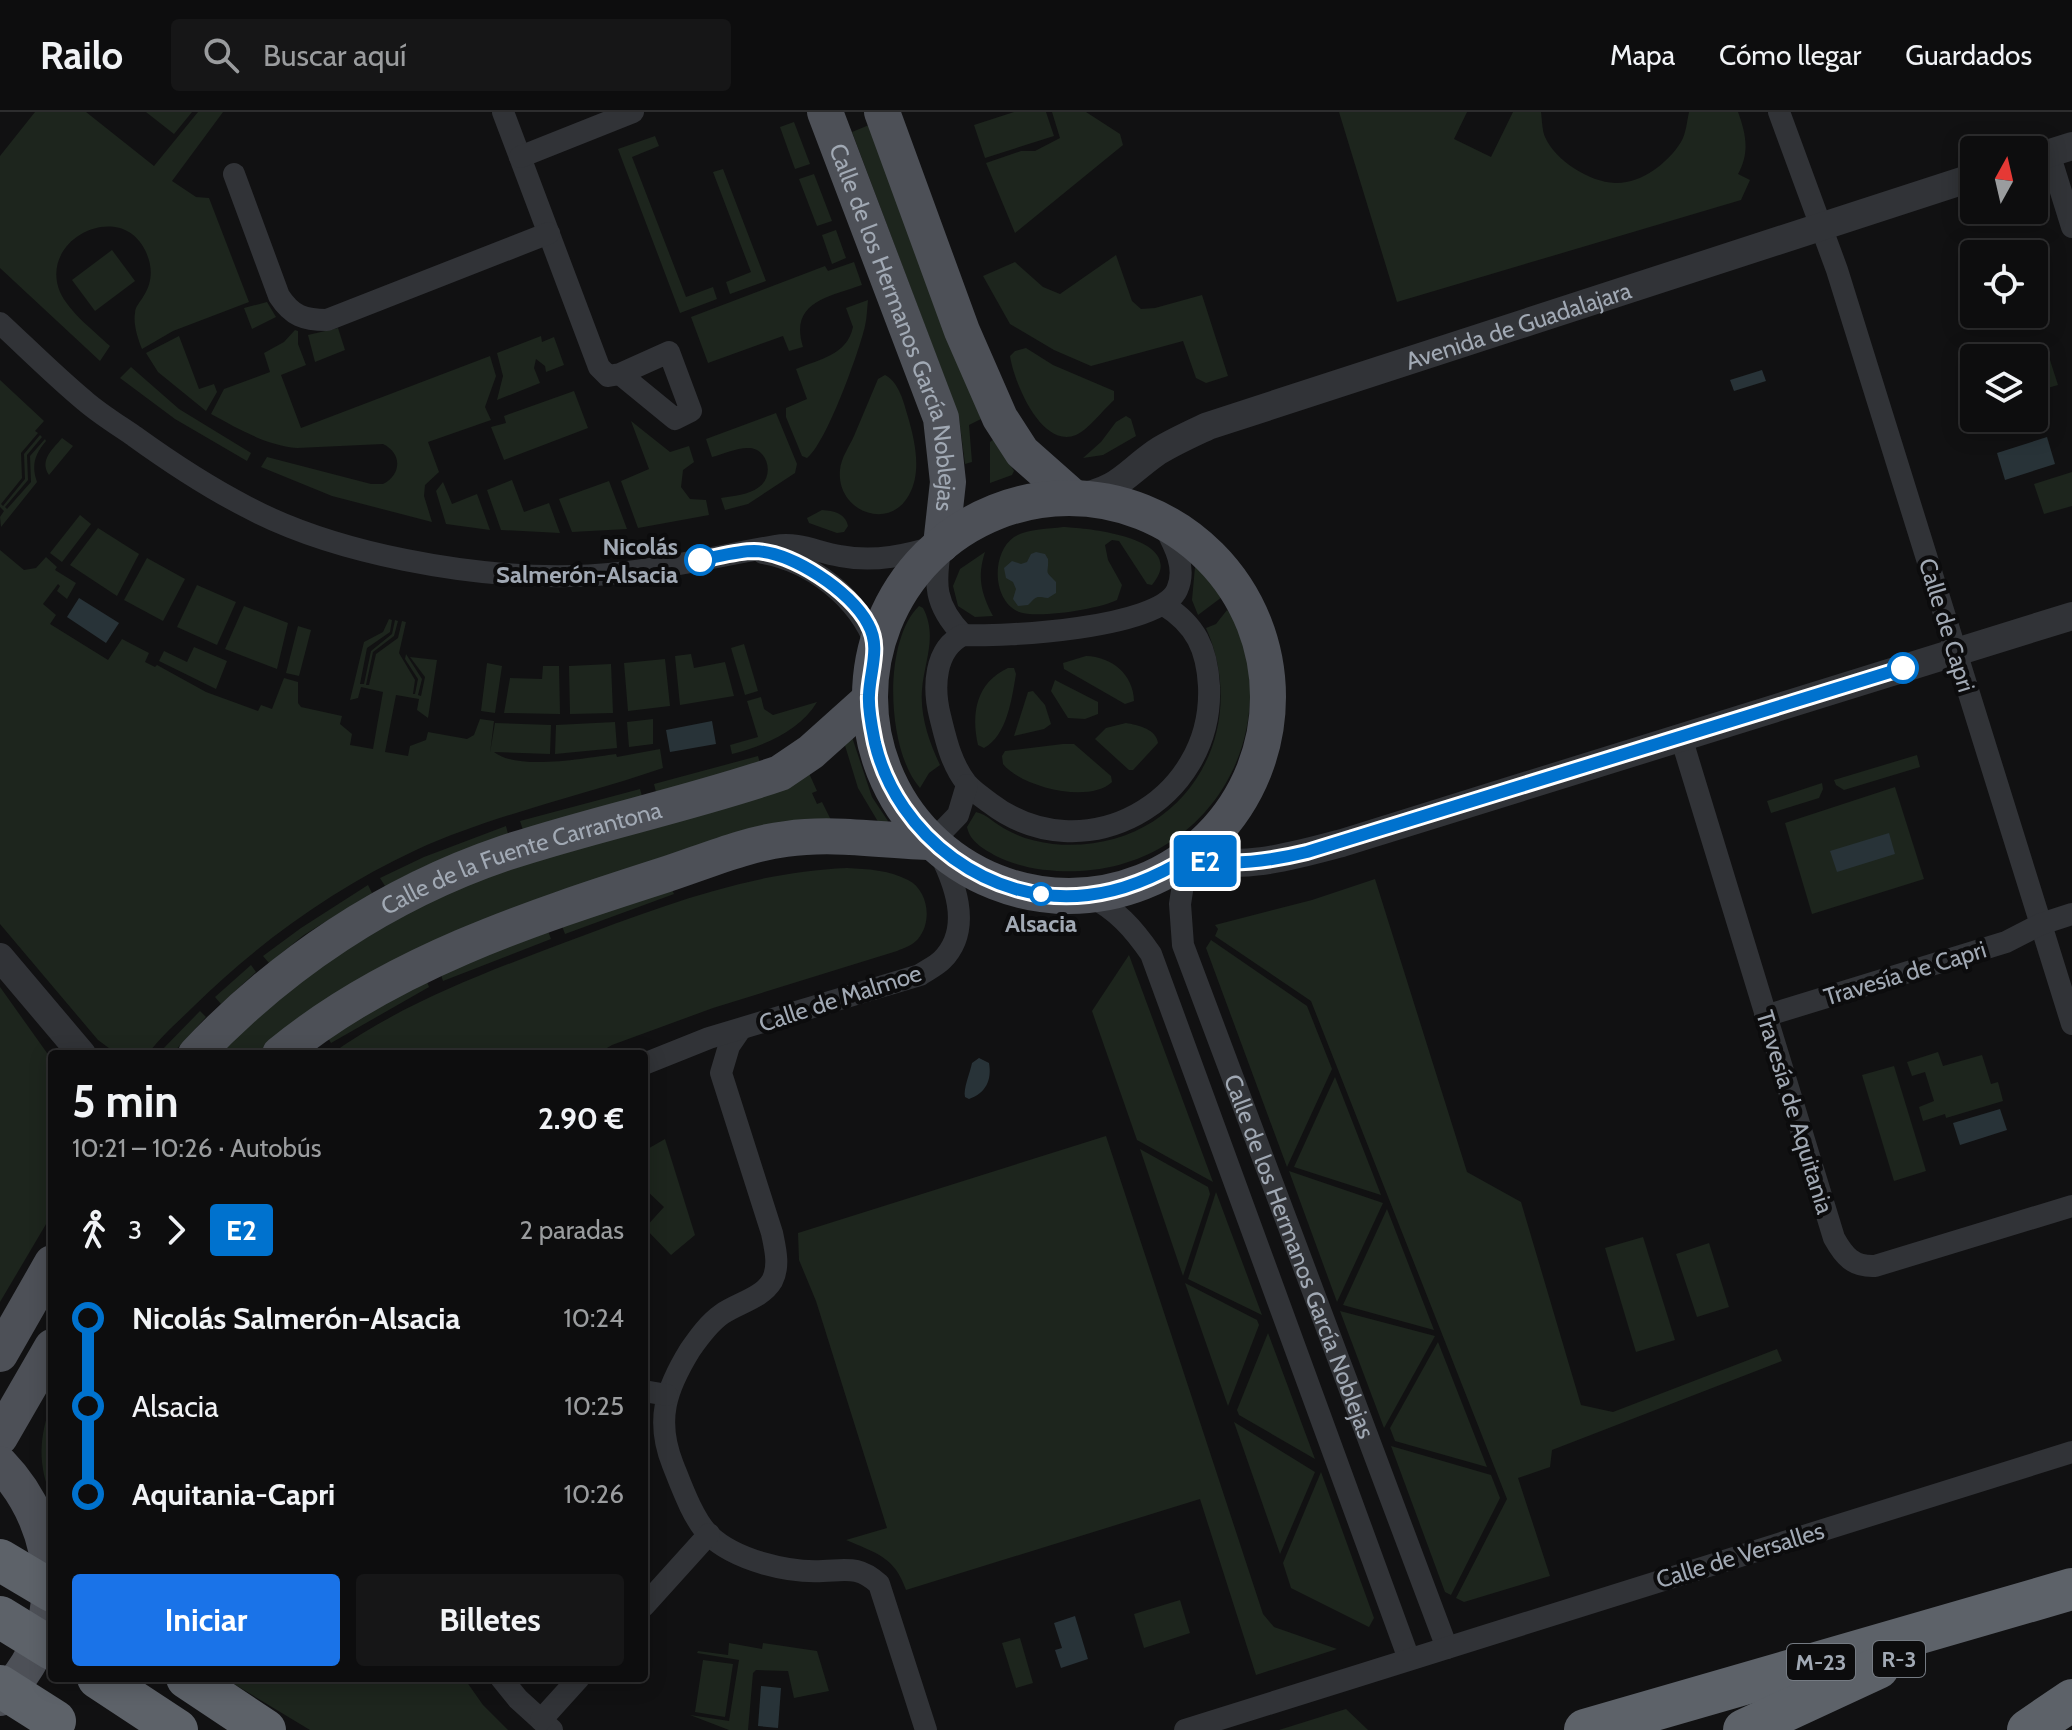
<!DOCTYPE html>
<html lang="es">
<head>
<meta charset="utf-8">
<style>
  :root { --surface:#0d0d0e; --page:#161617; --text:#f1f3f6; --muted:#9a9c9e; --line:#2d2d2e; --accent:#1a73e8 }
  body { margin:0; font-family:Cabin,sans-serif; background:var(--page); color:var(--text); height:100vh; display:flex; flex-direction:column; font-size:30px; white-space:nowrap }
  * { box-sizing:border-box; margin:0 }
  p { font-size:26px; color:var(--muted) }
  .icon { flex:none; width:44px; height:44px; fill:none; stroke:currentColor; stroke-width:2; stroke-linecap:round; stroke-linejoin:round }
  .map { position:relative; flex:1; overflow:hidden }
  .panel { position:absolute; left:48px; top:938px; width:600px; height:632px; display:flex; flex-direction:column; background:var(--surface); border-radius:8px; box-shadow:0 4px 20px #0003,0 0 0 2px var(--line) }
  .panel>* { flex:none }
  .badge { padding:0 16px; border-radius:6px; font-size:28px; line-height:52px }
  .needle { width:52px; rotate:8deg }
  .fabs { position:absolute; left:1960px; top:24px; display:grid; gap:16px }
  .fabs a { display:grid; place-items:center; width:88px; height:88px; border-radius:8px; background:var(--surface); box-shadow:0 4px 20px #0003,0 0 0 2px var(--line); font-size:40px }
  .map>.badge { position:absolute; translate:-50% -50%; box-shadow:0 0 0 4px #fff }
  .legs { display:flex; align-items:center; gap:12px; height:88px; padding:0 24px; font-size:26px }
  .legs p { margin-inline-start:auto }
  .head { display:flex; align-items:center; justify-content:space-between; height:136px; padding:0 24px }
  h1 { font-size:44px; font-weight:700; line-height:60px }
  .cta { display:flex; gap:16px; margin-top:auto; padding:16px 24px }
  .cta a { flex:1; height:92px; border-radius:8px; background:var(--accent); color:#fff; font-size:32px; font-weight:700; line-height:92px; text-align:center }
  .cta a+a { background:var(--page); color:var(--text) }
  ul { padding:0 24px; list-style:none }
  li { display:flex; align-items:center; gap:28px; height:88px; font-size:30px }
  li i { display:grid; place-items:center; width:12px; height:100%; margin:0 10px; background:currentColor }
  li i::after { content:''; width:20px; height:20px; margin:-10px; border:6px solid; border-radius:50%; background:var(--surface) }
  li p { margin-inline-start:auto }
  li:first-child i { background:linear-gradient(#0000 50%,currentColor 0) }
  li:last-child i { background:linear-gradient(currentColor 50%,#0000 0) }
  header { display:flex; align-items:center; gap:48px; box-sizing:border-box; height:112px; padding:0 40px; background:var(--surface); border-bottom:2px solid var(--line) }
  header strong { font-size:38px }
  nav { display:flex; gap:44px; margin-inline-start:auto; font-size:28px }
  .search { width:560px; height:72px; background:var(--page); display:flex; align-items:center; gap:20px; box-sizing:border-box; padding:0 28px; border-radius:8px; color:var(--muted); font-size:30px }
  .map>svg:first-child { display:block }
</style>
</head>
<body>
<header>
<strong>Railo</strong>
<div class="search"><svg class="icon" aria-label="search" viewBox="0 0 24 24"><circle cx="10" cy="10" r="6"/><path d="M15 15l6 6"/></svg>Buscar aquí</div>
<nav><a>Mapa</a><a>Cómo llegar</a><a>Guardados</a></nav>
</header>
<div class="map">
<svg width="2072" height="1618" viewBox="0 0 2072 1618">
  <rect width="100%" height="100%" fill="#111112"/>
  <g fill="#1d251d">
    <path d="M35 0H86L154 54 198 0H223L172 69 196 85 209 86 249 190 173 219 142 237C138 227 133 212 135 201 135 195 140 190 143 185 153 170 153 154 145 138 120 87 38 127 60 180 69 200 94 219 110 234L100 249 0 156V44Z"/>
    <polygon points="146,0 192,0 174,22"/>
    <polygon points="1014,0 1046,0 1054,24 985,46 974,13"/>
    <polygon points="1052,0 1086,0 1120,22 1123,33 1015,121 986,51 1021,39 1035,39 1060,26"/>
    <path d="M1339 0H1467L1454 27 1491 45 1513 0H1541C1542 7 1542 18 1545 25 1555 48 1589 70 1615 71 1641 72 1668 51 1681 30 1686 22 1687 9 1689 0H1738C1746 22 1750 40 1738 62L1750 68 1741 88 1397 190Z"/>
    <polygon points="794,10 810,52 795,57 780,15"/>
    <polygon points="869,13 981,307 969,313 972,350 965,352 959,306 948,275 852,20"/>
    <polygon points="655,24 659,34 632,45 686,185 713,175 717,187 680,201 618,37"/>
    <polygon points="723,57 766,169 730,182 726,170 751,160 713,60"/>
    <polygon points="814,62 832,109 817,114 799,67"/>
    <polygon points="836,118 846,146 832,152 822,123"/>
    <polygon points="112,138 135,169 95,199 72,168"/>
    <polygon points="1116,143 1132,189 1141,197 1155,196 1202,183 1228,264 1206,271 1196,266 1183,229 1091,254 1054,238 1010,212 983,164 1015,150 1043,175 1060,182"/>
    <path d="M854 150 862 173C828 185 789 190 803 235L789 239 783 224 708 251 691 205 825 154 828 159Z"/>
    <path d="M868 188C867 197 867 205 865 214 859 240 826 332 807 346L802 344 786 305V296L807 287 796 257C820 247 847 243 853 215L846 196Z"/>
    <polygon points="267,190 276,205 252,217 244,196"/>
    <polygon points="338,216 345,238 315,250 308,223"/>
    <path d="M295 218 298 219V232L306 253 281 263 301 316 490 244 496 264 485 295 491 308 428 330 439 360 425 373 424 384 432 410 332 384 261 355 267 345 371 372H383C402 362 402 341 383 332L297 336C265 333 239 317 211 302L224 277 270 260 264 241 284 230Z"/>
    <polygon points="179,224 199,277 214,272 217,280 206,299 158,260 146,241"/>
    <polygon points="541,224 542,230 554,225 564,253 546,260 545,254 536,247 534,256 540,271 497,288 503,264 497,241"/>
    <path d="M1026 236 1053 253 1114 279V288C1103 298 1089 317 1076 323 1041 337 1014 270 1010 244L1015 239Z"/>
    <polygon points="2049,245 2058,273 2034,280 2034,250"/>
    <polygon points="131,255 179,297 251,341 247,349 175,307 120,266"/>
    <path d="M885 263C899 270 904 291 908 305 915 329 922 360 909 383 889 420 836 399 840 358 841 346 849 335 854 324 862 305 870 286 878 267Z"/>
    <path d="M0 268 44 309 35 319 38 321 21 341 22 366 1 392 3 394 25 367 24 342 40 323 42 325 27 343 28 368 5 395 7 397 31 370 30 344 45 327 46 329C35 342 31 353 37 370L1 415 0 405 4 399 0 395Z"/>
    <polygon points="574,279 588,316 504,348 491,315 506,311 504,304"/>
    <path d="M776 301 797 352 795 361 748 392 725 398 721 386C733 384 749 383 759 375 774 365 769 338 750 336 738 335 723 342 712 345L706 327Z"/>
    <polygon points="1126,304 1131,307 1136,324 1103,343 1083,346 1101,330 1116,310"/>
    <polygon points="631,309 670,340 689,334 694,350 683,358 681,375 690,387 706,388 709,403 638,416 621,369 649,357"/>
    <path d="M62 326 73 334 49 363C39 348 53 337 62 326Z"/>
    <polygon points="994,327 1014,359 1012,363 990,371 990,330"/>
    <polygon points="2072,360 2072,394 2044,402 2034,372"/>
    <polygon points="512,368 524,400 549,391 560,421 501,418 487,378"/>
    <polygon points="609,369 627,417 572,420 559,387"/>
    <polygon points="443,370 452,392 477,382 490,418 446,412 436,379"/>
    <path d="M822 398C834 399 845 401 848 414L844 420 837 421 809 411 807 406Z"/>
    <polygon points="80,403 91,412 62,450 50,441"/>
    <path d="M1063 415C1088 416 1191 426 1152 473L1147 472 1119 429 1112 428 1105 433 1108 448 1122 473 1117 488C1099 497 1037 507 1019 500 992 489 991 441 1014 425 1027 417 1048 417 1063 415Z"/>
    <polygon points="98,416 139,442 117,484 70,453"/>
    <path d="M0 438 24 458 36 456 46 445 57 455 55 458 76 471 67 487 57 479 60 474 58 472 43 492 56 503 50 512 108 548 122 527 149 541 145 550 155 555 157 553 206 580 258 599 261 593 272 597 284 566 298 570V591L301 595 342 604 340 612 352 622 350 633 373 637 383 580 361 575 358 586 350 588 364 530 383 520 389 507 392 508 390 520 367 536 360 572H364L371 539 392 522 395 508 398 509 394 524 373 540 366 573H369L376 542 398 526 402 509 406 510 399 541 415 568 413 582H415L418 567 405 547 406 542 422 567 418 583 421 584 425 565 410 545 437 548 428 606 417 598 419 587 396 583 385 640 408 644 410 634 426 628 428 620 467 627 474 623 480 607 494 609 490 641 495 611 551 613 550 642 494 640C518 659 585 646 616 642L617 645 660 637 663 656C582 684 495 702 416 738 334 776 258 831 194 894 178 910 161 924 148 942H117L98 928 0 812Z"/>
    <path d="M985 440C977 465 981 481 993 504L975 505 958 494 953 474 960 457Z"/>
    <polygon points="147,446 185,467 163,509 124,488"/>
    <polygon points="1195,455 1201,457 1222,485 1198,503 1192,488"/>
    <polygon points="197,473 236,490 217,533 177,515"/>
    <polygon points="244,494 288,511 277,557 225,537"/>
    <path d="M919 494 923 496C938 524 924 550 922 578 920 604 929 630 940 653L929 661 920 676C887 639 882 530 919 494Z"/>
    <path d="M1227 498C1245 513 1249 550 1250 572 1254 672 1180 754 1080 759 1052 760 1022 757 996 744 984 737 970 730 967 715L976 700C987 702 996 713 1007 718 1021 726 1037 730 1053 732 1176 744 1255 627 1206 516L1216 512Z"/>
    <polygon points="298,514 311,518 299,564 286,561"/>
    <polygon points="744,532 758,579 745,583 731,536"/>
    <polygon points="194,535 227,549 216,577 159,549 164,539 187,550"/>
    <polygon points="691,542 694,556 725,550 734,584 680,593 675,544"/>
    <path d="M1086 544C1112 545 1133 562 1134 589L1125 592 1064 557 1063 551Z"/>
    <polygon points="665,547 670,594 628,599 624,551"/>
    <polygon points="487,551 502,554 495,601 481,599"/>
    <polygon points="611,552 613,601 570,602 569,554"/>
    <polygon points="543,554 559,554 560,602 504,601 510,566 542,567"/>
    <path d="M1008 556H1014L1016 562C1012 586 1007 624 984 636L978 633C971 601 976 571 1008 556Z"/>
    <polygon points="1055,568 1098,590 1098,602 1085,607 1068,606 1051,579"/>
    <polygon points="1033,579 1045,593 1051,612 1044,617 1014,624 1028,580"/>
    <path d="M761 585 764 597 773 603 817 590C800 619 763 634 732 642L730 633 758 625 747 589Z"/>
    <polygon points="653,607 653,632 629,635 627,610"/>
    <polygon points="615,610 617,636 555,642 556,613"/>
    <path d="M1126 611C1138 613 1156 617 1158 631L1133 658H1129L1095 627 1106 616Z"/>
    <polygon points="852,625 872,685 888,709 886,713 880,713 858,676 843,627"/>
    <path d="M1063 632H1074L1111 664 1112 670C1089 692 1021 675 1003 652L1002 644 1005 639Z"/>
    <polygon points="1917,643 1920,655 1844,678 1836,673 1834,668"/>
    <polygon points="758,644 760,651 656,680 654,672"/>
    <polygon points="808,659 817,679 812,681 817,692 822,690 832,710 293,913 258,942 213,942 292,870 452,775"/>
    <polygon points="1822,671 1823,677 1819,686 1771,701 1767,689"/>
    <polygon points="1895,675 1924,767 1812,802 1785,711"/>
    <polygon points="640,677 642,684 523,718 520,709"/>
    <polygon points="506,714 508,722 423,755 385,774 380,766 424,745"/>
    <path d="M847 756C867 757 889 758 908 768 928 778 933 809 918 827 913 833 904 836 897 839L713 896 612 933 597 942H331C403 891 484 861 566 830 657 796 748 760 847 756Z"/>
    <polygon points="1375,767 1467,1060 1521,1090 1581,1293 1613,1300 1777,1237 1782,1249 1552,1338 1550,1355 1518,1366 1550,1464 1464,1490 1456,1486 1507,1387 1311,889 1215,824 1218,817 1215,813 1312,788"/>
    <polygon points="368,773 372,781 304,823 269,851 263,844 301,816"/>
    <polygon points="671,775 674,782 565,822 562,814"/>
    <polygon points="548,819 551,827 443,869 440,860"/>
    <polygon points="1211,828 1307,894 1332,957 1287,1055 1206,836"/>
    <polygon points="1129,843 1213,1070 1137,1028 1092,899"/>
    <polygon points="251,853 256,860 221,892 215,885"/>
    <polygon points="426,867 429,875 331,931 327,924"/>
    <polygon points="0,875 52,948 52,1102 0,1190"/>
    <polygon points="200,899 206,905 172,942 160,940"/>
    <polygon points="1938,940 1943,954 1982,943 1991,972 1998,970 2003,989 1946,1006 1945,1002 1923,1009 1919,995 1934,989 1925,960 1912,964 1907,950"/>
    <polygon points="1894,954 1926,1059 1894,1069 1862,963"/>
    <polygon points="1335,965 1381,1083 1294,1055"/>
    <path d="M1106 1024 1263 1502 1274 1515 1337 1537 1256 1563 1200 1387 906 1478C895 1445 876 1441 846 1428L887 1416 816 1189 799 1148 798 1121Z"/>
    <polygon points="665,1027 695,1123 671,1143 645,1116 664,1095 644,1076 644,1039"/>
    <polygon points="1140,1037 1208,1075 1210,1082 1183,1164"/>
    <polygon points="1289,1059 1383,1091 1337,1190"/>
    <polygon points="1216,1080 1262,1203 1188,1167"/>
    <polygon points="1387,1097 1434,1218 1343,1193"/>
    <polygon points="1643,1125 1675,1228 1636,1240 1605,1136"/>
    <polygon points="1709,1131 1729,1195 1697,1205 1676,1142"/>
    <polygon points="1185,1171 1257,1208 1259,1213 1228,1294"/>
    <polygon points="1340,1199 1435,1224 1384,1316"/>
    <polygon points="1268,1221 1315,1347 1239,1303 1237,1298"/>
    <polygon points="1438,1230 1487,1355 1395,1329 1390,1316"/>
    <path d="M52 1290V1386C37 1353 39 1324 52 1290Z"/>
    <polygon points="1234,1310 1315,1360 1280,1442"/>
    <polygon points="1391,1334 1491,1363 1500,1386 1451,1483 1445,1480"/>
    <polygon points="1321,1360 1374,1506 1369,1515 1291,1476 1283,1451"/>
    <polygon points="1180,1488 1190,1521 1144,1536 1134,1502"/>
    <polygon points="1020,1526 1033,1571 1016,1576 1002,1531"/>
    <polygon points="729,1531 762,1537 763,1531 817,1539 829,1579 794,1586 788,1559 756,1558 753,1561 748,1618 729,1618 690,1603 729,1609 739,1548 697,1541 698,1539 728,1543"/>
    <polygon points="703,1548 733,1552 725,1605 695,1600"/>
    <polygon points="224,1566 464,1566 483,1593 508,1618 310,1618"/>
    <polygon points="1346,1597 1368,1618 1279,1618"/>
  </g>
  <g fill="#283338">
    <polygon points="1762,258 1766,269 1734,279 1730,268"/>
    <polygon points="2047,325 2055,352 2005,368 1997,341"/>
    <path d="M1036 440 1045 442 1048 447C1049 463 1043 457 1056 470V481L1048 486C1035 484 1037 484 1028 493L1018 494 1013 487 1016 477 1013 470 1006 466 1004 456 1012 449 1021 452 1027 450 1031 442Z"/>
    <polygon points="79,486 119,511 106,531 67,505"/>
    <polygon points="712,609 716,632 670,640 666,618"/>
    <polygon points="1889,721 1895,742 1837,760 1830,739"/>
    <path d="M979 946 989 951C992 968 986 981 969 987L965 985C963 977 970 961 972 951Z"/>
    <polygon points="2000,997 2007,1018 1960,1033 1953,1011"/>
    <polygon points="1075,1504 1088,1547 1061,1556 1055,1538 1062,1536 1054,1511"/>
    <polygon points="761,1574 781,1576 778,1616 758,1614"/>
  </g>
  <g fill="none" stroke-linecap="round" stroke-linejoin="round">
    <g stroke="#313337" stroke-width="22">
      <polyline points="503,0 599,255 608,264 620,262 669,240 691,299 675,307 620,262"/>
      <polyline points="1779,0 1837,158 2072,912"/>
      <polyline points="2049,41 2072,115"/>
      <polyline points="520,45 633,0"/>
      <path d="M234 62 279 184C292 204 304 208 327 208L549 121"/>
      <path d="M0 211C28 237 56 265 85 289 100 302 118 313 134 324 170 350 208 375 247 395 335 442 472 466 571 464 640 463 707 446 775 434 799 430 816 440 840 444 875 451 907 443 941 433 934 472 934 493 963 523"/>
      <path d="M1161 408C1172 429 1188 454 1177 478 1159 517 1003 525 963 523 934 537 933 576 940 604 946 628 951 652 967 672 973 679 982 685 990 691 1083 762 1214 690 1209 574 1207 537 1196 513 1164 493"/>
      <path d="M763 441C813 450 858 486 876 533"/>
      <path d="M1681 625 1834 1126C1844 1144 1853 1155 1875 1154L2072 1094"/>
      <polyline points="932,730 958,703 967,673"/>
      <path id="s1" d="M1187 746 1180 792 1183 833 1447 1536"/>
      <path d="M1088 783C1117 798 1133 816 1151 842L1409 1547"/>
      <polyline points="1765,904 2006,830 2041,812 2072,802"/>
      <path d="M740 918 729 934 721 961 772 1121C775 1136 780 1154 772 1169 762 1186 738 1191 722 1202 709 1211 699 1225 690 1238 666 1277 655 1308 673 1353 681 1373 693 1407 709 1423 735 1448 788 1461 823 1459 848 1458 859 1454 879 1472L926 1618"/>
      <path d="M644 952 709 926 920 863C927 858 936 854 942 848 974 816 954 768 936 734"/>
      <polyline points="644,1279 667,1283"/>
      <polyline points="644,1494 709,1422"/>
      <polyline points="501,1566 518,1587 552,1618"/>
      <polyline points="541,1608 579,1566"/>
      <polyline points="1185,1618 2072,1340"/>
    </g>
    <g stroke="#313337" stroke-width="28">
      <polyline points="2034,46 2072,34"/>
      <path id="s2" d="M1076 386C1121 377 1124 363 1157 340 1173 330 1191 322 1208 314L1974 65"/>
      <path d="M1189 745C1238 760 1294 744 1342 731L2072 504"/>
      <polyline points="0,845 82,942"/>
    </g>
    <g stroke="#4d5057" stroke-width="36">
      <path id="s3" d="M825 0 941 306 948 370 941 433"/>
      <polyline points="882,0 962,219 1000,306 1022,340 1074,386"/>
      <circle cx="1069" cy="585" r="199"/>
      <path id="s4" d="M196 942C281 852 387 781 505 741 596 711 690 692 780 661L811 640 869 588"/>
      <path d="M280 942C389 852 530 806 664 763 704 750 745 732 786 727 835 720 884 729 932 730"/>
      <polyline points="0,1242 52,1151"/>
      <polyline points="0,1325 52,1235"/>
      <path d="M0 1352C63 1417 70 1522 0 1586"/>
    </g>
    <g stroke="#5d6269" stroke-width="42">
      <polyline points="98,1566 177,1618"/>
      <polyline points="187,1566 265,1618"/>
      <polyline points="1585,1618 2072,1477"/>
      <polyline points="1744,1618 1878,1556"/>
      <polyline points="2028,1618 2072,1588"/>
    </g>
    <g stroke="#5d6269" stroke-width="42">
      <polyline points="0,1448 52,1479"/>
      <polyline points="0,1505 52,1537"/>
      <polyline points="0,1574 55,1609"/>
    </g>
  </g>
  <g fill="none" stroke-linecap="round" stroke-linejoin="round">
    <g stroke="#fff" stroke-width="18">
      <path id="line-1" d="M700 448C717 445 737 439 754 439 792 440 851 479 868 512 881 535 870 558 869 583 868 598 872 616 875 631 897 724 991 795 1088 783 1124 779 1158 764 1189 745 1226 756 1270 749 1307 740L1903 556"/>
    </g>
    <use href="#line-1" stroke="#0072ce" stroke-width="12"/>
  </g>
  <g fill="#fff" stroke="#0072ce" stroke-width="4">
    <circle cx="700" cy="448" r="14"/>
    <circle cx="1903" cy="556" r="14"/>
    <circle cx="1041" cy="782" r="10"/>
  </g>
  <g text-anchor="middle" dominant-baseline="central" stroke-width="8" stroke-linejoin="round" paint-order="stroke">
    <g fill="#0c0c0d" stroke="#747a82" stroke-width="2">
      <rect x="1873" y="1529" width="52" height="36" rx="6"/>
      <rect x="1787" y="1532" width="68" height="36" rx="6"/>
    </g>
    <g font-size="22" font-weight="bold" fill="#a1a9b4">
      <text x="1899" y="1547">R-3</text>
      <text x="1821" y="1550">M-23</text>
    </g>
    <g font-size="24" fill="#a1a9b4" stroke="#0c0c0d">
      <text stroke="none"><textPath href="#s2" startOffset="478">Avenida de Guadalajara</textPath></text>
      <text stroke="none"><textPath href="#s3" startOffset="228">Calle de los Hermanos García Noblejas</textPath></text>
      <text transform="translate(1947 513) rotate(73)">Calle de Capri</text>
      <text stroke="none"><textPath href="#s4" startOffset="386">Calle de la Fuente Carrantona</textPath></text>
      <text transform="translate(1905 861) rotate(-17)">Travesía de Capri</text>
      <text transform="translate(840 886) rotate(-18)">Calle de Malmoe</text>
      <text transform="translate(1795 1000) rotate(73)">Travesía de Aquitania</text>
      <text stroke="none"><textPath href="#s1" startOffset="420">Calle de los Hermanos García Noblejas</textPath></text>
      <text transform="translate(1740 1443) rotate(-17)">Calle de Versalles</text>
    </g>
    <g font-size="24" font-weight="bold" fill="#a1a9b4" stroke="#0c0c0d" text-anchor="end">
      <text x="678" y="434">Nicolás<tspan x="678" dy="28">Salmerón-Alsacia</tspan></text>
      <text x="1041" y="811" text-anchor="middle">Alsacia</text>
    </g>
  </g>
</svg>
<div class="fabs">
<a><svg class="needle" viewBox="-14 -14 28 28"><path d="M0-13l5 13h-10z" fill="#e53935"/><path d="M0 13l5-13h-10z" fill="#9a9c9e"/></svg></a>
<a><svg class="icon" aria-label="locate" viewBox="0 0 24 24"><circle cx="12" cy="12" r="6"/><path d="M12 2v4M12 18v4M2 12h4M18 12h4"/></svg></a>
<a><svg class="icon" aria-label="layers" viewBox="0 0 24 24"><path d="M12 4l9 5-9 5-9-5zM3 14l9 5 9-5"/></svg></a>
</div>
<b class="badge" style="left:1205px;top:749px;background:#0072ce;color:#fff">E2</b>
<section class="panel">
<div class="head"><div><h1>5 min</h1><p>10:21 – 10:26 · Autobús</p></div><b>2.90 €</b></div>
<div class="legs"><svg class="icon" aria-label="walk" viewBox="0 0 24 24"><circle cx="13" cy="4" r="2"/><path d="M13 8l-2 6 4 7M11 14l-3 7M7 12l3-4h3l4 4"/></svg>3<svg class="icon" aria-label="forward" viewBox="0 0 24 24"><path d="M9 5l7 7-7 7"/></svg><b class="badge" style="background:#0072ce;color:#fff">E2</b><p>2 paradas</p></div>
<ul>
<li><i style="color:#0072ce"></i><b>Nicolás Salmerón-Alsacia</b><p>10:24</p></li>
<li><i style="color:#0072ce"></i><span>Alsacia</span><p>10:25</p></li>
<li><i style="color:#0072ce"></i><b>Aquitania-Capri</b><p>10:26</p></li>
</ul>
<div class="cta"><a>Iniciar</a><a>Billetes</a></div>
</section>
</div>
</body>
</html>
